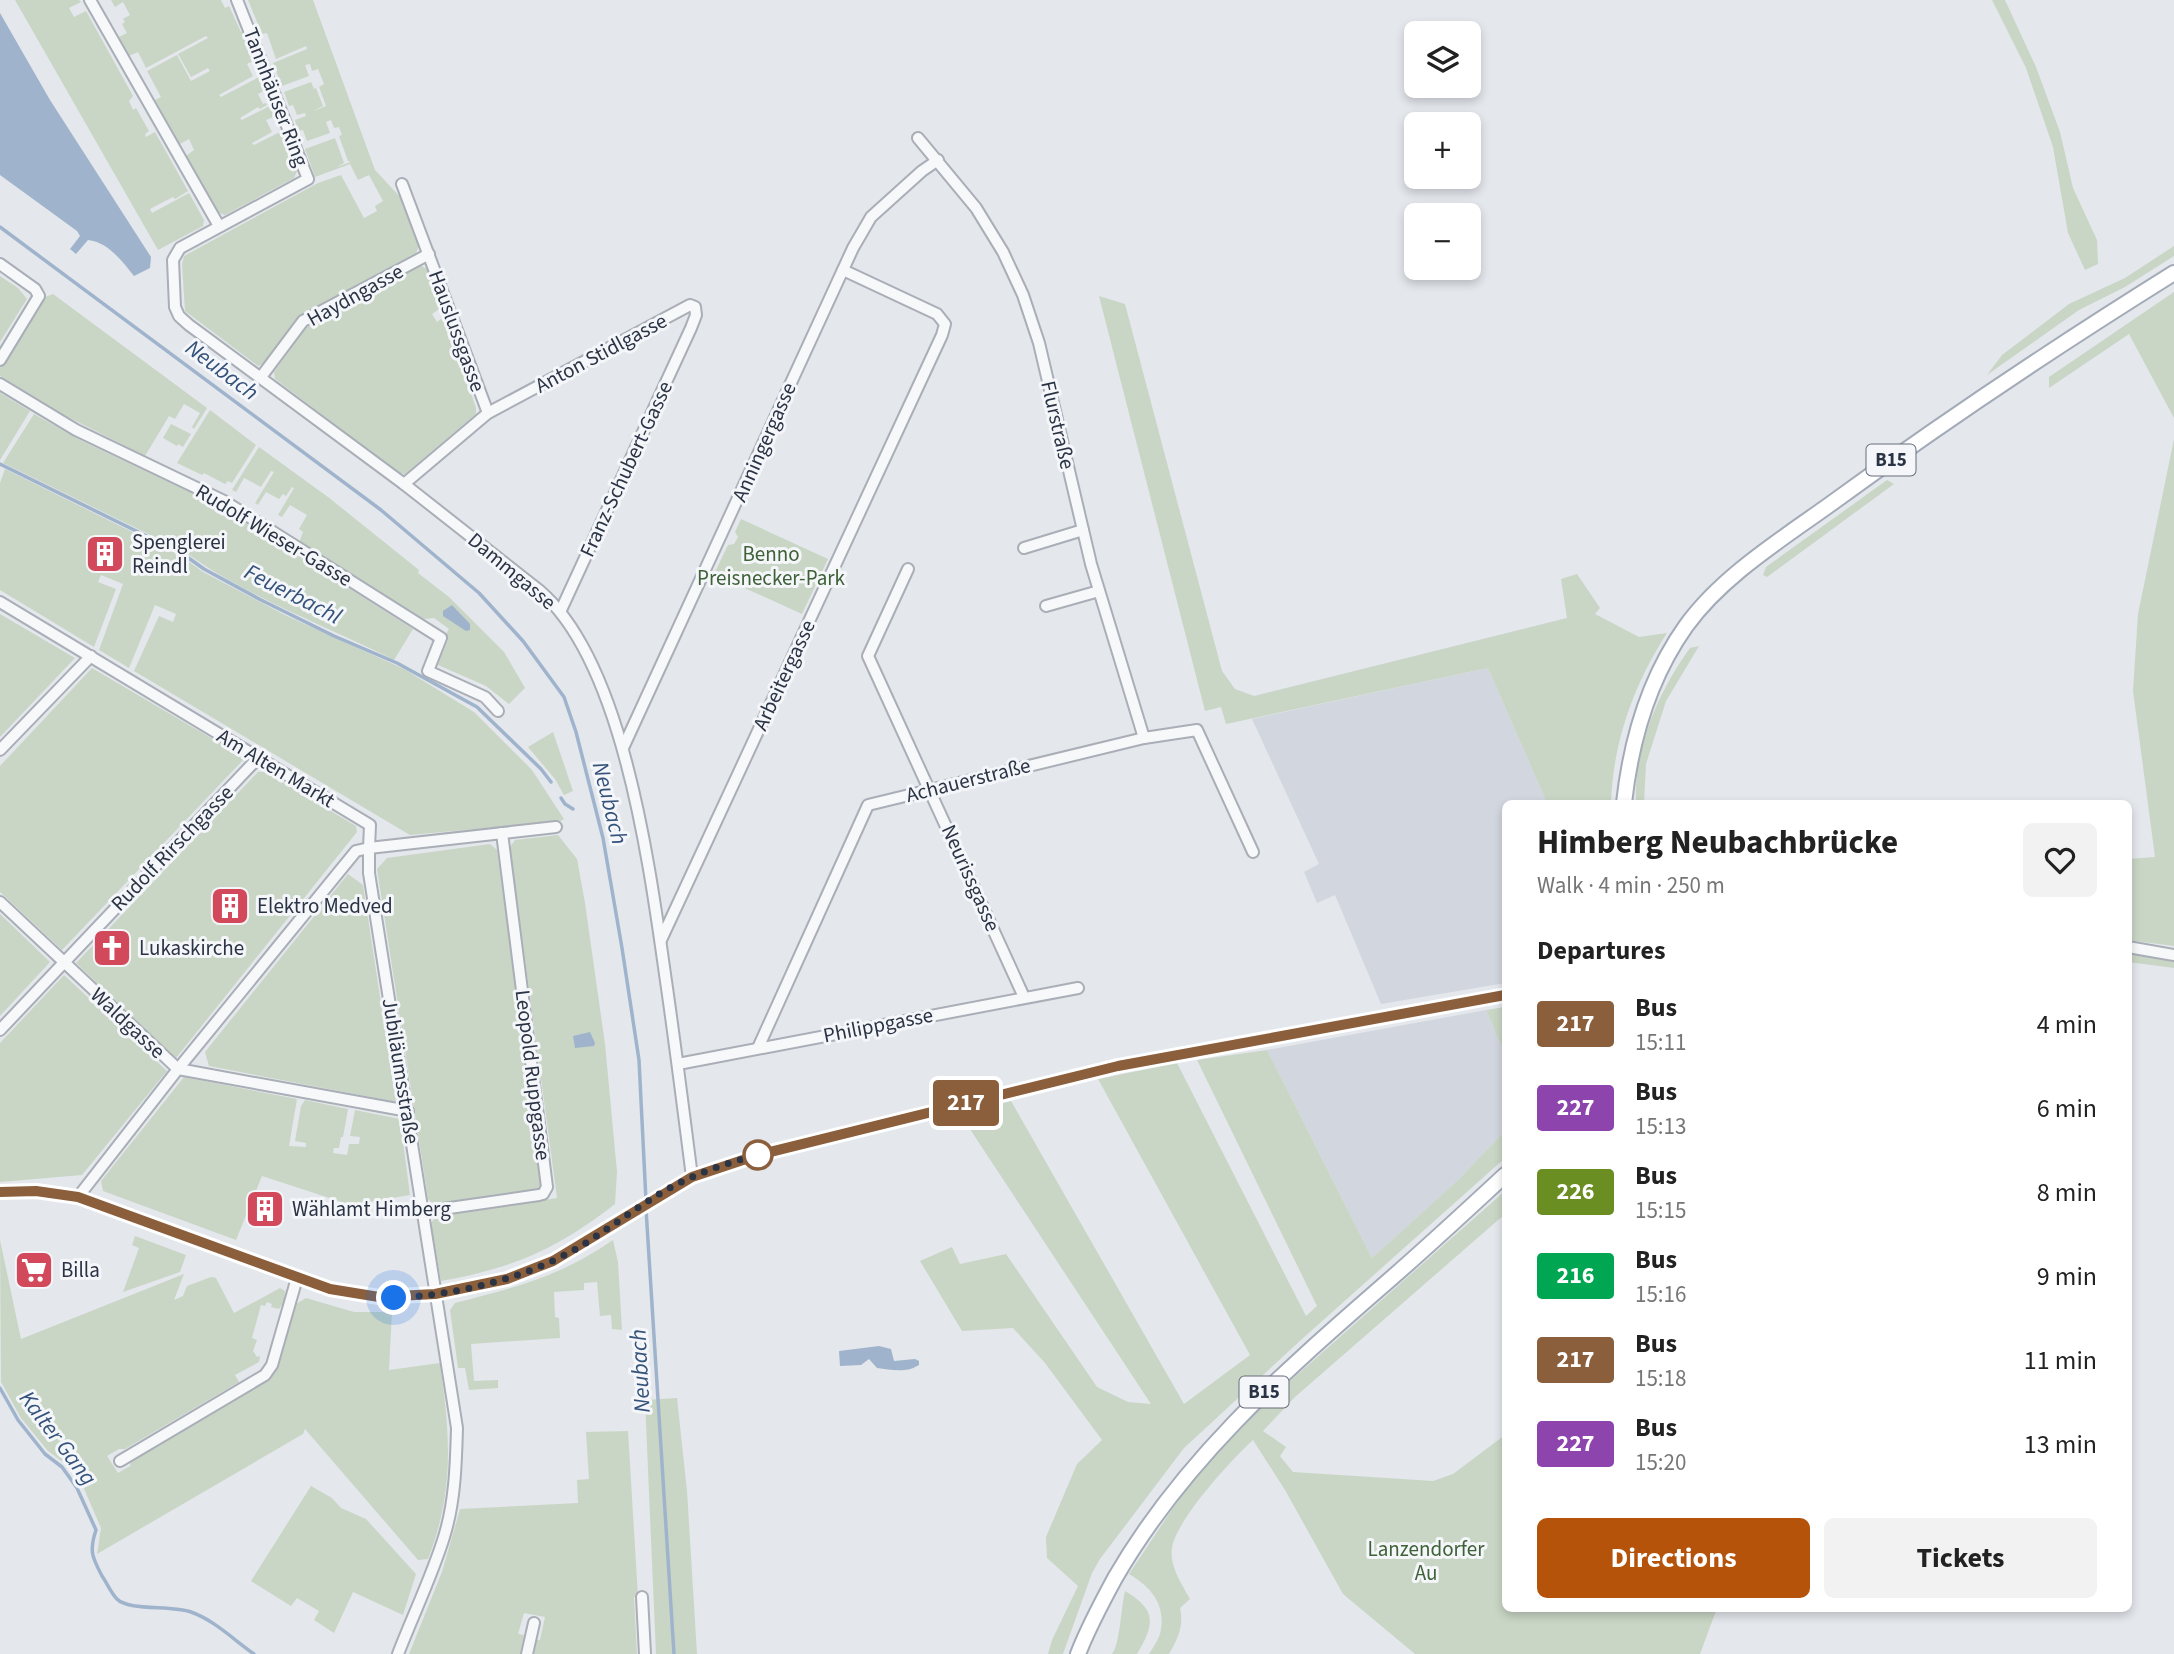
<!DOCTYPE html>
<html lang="en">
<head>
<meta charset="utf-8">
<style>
  :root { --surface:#fff; --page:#f2f2f2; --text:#222; --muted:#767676; --accent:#b45309 }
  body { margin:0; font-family:"Source Sans 3",sans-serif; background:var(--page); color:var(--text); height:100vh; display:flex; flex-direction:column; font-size:26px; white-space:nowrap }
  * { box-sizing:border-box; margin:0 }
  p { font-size:23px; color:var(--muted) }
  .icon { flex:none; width:38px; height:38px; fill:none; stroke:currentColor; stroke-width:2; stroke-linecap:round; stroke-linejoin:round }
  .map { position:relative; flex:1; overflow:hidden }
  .sheet { position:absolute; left:1502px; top:800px; width:630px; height:812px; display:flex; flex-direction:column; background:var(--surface); border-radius:10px; box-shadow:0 4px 10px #0003 }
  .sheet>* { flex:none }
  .badge { padding:0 14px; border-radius:5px; font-size:24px; line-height:46px }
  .buttons { position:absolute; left:1404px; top:21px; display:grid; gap:14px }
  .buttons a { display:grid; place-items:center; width:77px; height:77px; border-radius:10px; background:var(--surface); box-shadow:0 4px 10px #0003; font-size:35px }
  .you { position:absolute; width:35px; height:35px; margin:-18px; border:5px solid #fff; border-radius:50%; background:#1a73e8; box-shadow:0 0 0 10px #1a73e833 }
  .map>.badge { position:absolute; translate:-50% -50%; box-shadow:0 0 0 4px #fff }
  h2 { padding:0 35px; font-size:26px; line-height:63px }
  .round { display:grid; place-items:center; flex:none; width:74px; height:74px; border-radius:10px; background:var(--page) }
  .summary { display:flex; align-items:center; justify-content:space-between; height:119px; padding:0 35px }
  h1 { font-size:33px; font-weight:700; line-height:52px }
  .button { display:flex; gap:14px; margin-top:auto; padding:14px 35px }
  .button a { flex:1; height:80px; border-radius:10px; background:var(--accent); color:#fff; font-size:28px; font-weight:700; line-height:80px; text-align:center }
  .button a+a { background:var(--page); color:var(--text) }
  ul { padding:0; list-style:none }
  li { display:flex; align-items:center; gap:21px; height:84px; padding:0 35px }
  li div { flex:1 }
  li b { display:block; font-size:26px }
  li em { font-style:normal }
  li .badge { min-width:77px; font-weight:700; text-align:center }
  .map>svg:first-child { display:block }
</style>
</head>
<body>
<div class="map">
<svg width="2174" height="1654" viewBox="0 0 2174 1654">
  <rect width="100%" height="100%" fill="#e4e7ec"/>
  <g fill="#d2d6de">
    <polygon points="1488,668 1547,803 1505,803 1505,983 1381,1004 1335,895 1317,903 1304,872 1319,864 1252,719"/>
    <polygon points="1486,1010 1505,1054 1505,1131 1458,1180 1372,1258 1267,1050"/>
  </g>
  <g fill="#c9d6c5">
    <polygon points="15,0 79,0 81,2 69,8 74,17 86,11 133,96 129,101 133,110 136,108 149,131 145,134 146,137 155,132 188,191 175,199 173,197 150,209 152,213 189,193 204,220 203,226 158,250"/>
    <polygon points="111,0 221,0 225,8 229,6 241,32 244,31 255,60 247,64 253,76 219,95 221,97 261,76 267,89 258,94 263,104 266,103 267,105 260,109 258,107 240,118 242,120 272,105 276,116 266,120 272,132 252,143 254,145 282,131 297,171 294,178 225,215 219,213 186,156 194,150 189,139 180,144 155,100 161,97 147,71 177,55 191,81 210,71 208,68 191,77 178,54 208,38 206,36 146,68 138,52 129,56 119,37 127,33 122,24 125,22 123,19 130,15 123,2 115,7"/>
    <polygon points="248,0 313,0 375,170 401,198 419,246 416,253 299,316 263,364 258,366 185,311 182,264 184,256 318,183 341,175 364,218 377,211 375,206 383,201 369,175 358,180 350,164 315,177 305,149 335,138 344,163 336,167 351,162 348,161 339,136 342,135 339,127 334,128 331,120 326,122 330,133 307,141 303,130 298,131 295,120 306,116 305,113 297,115 293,105 289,106 284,92 311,82 314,89 316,88 323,106 313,111 326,106 319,87 324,84 318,69 312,71 310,64 305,65 309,76 282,86 273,63 307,49 306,46 276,59 267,33 262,34"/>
    <polygon points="1992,0 2005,0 2036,67 2060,132 2073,188 2097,240 2098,264 2085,270 2068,233 2053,147 2026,68"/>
    <polygon points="2174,246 2174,256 2125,287 2079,310 1987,375 2002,355 2069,304 2125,278"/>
    <polygon points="421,266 428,269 442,307 432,314 437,322 445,316 451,335 448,338 450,341 453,339 476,408 476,414 405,474 399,473 275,379 274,372 307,327"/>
    <polygon points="0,276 18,288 27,299 0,342"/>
    <polygon points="2174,292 2174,418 2129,334 2049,388 2049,377"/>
    <polygon points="53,294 207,408 194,429 192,427 200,413 184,404 175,419 169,416 145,456 62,414 0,376 0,368 45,297"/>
    <path d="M1099 296 1125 304 1222 671 1235 689 1254 696 1567 618 1561 579 1577 574 1600 608 1595 614 1639 637 1667 633C1634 684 1613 742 1611 803H1547L1488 668 1226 724 1221 707 1205 711Z"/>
    <polygon points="0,393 30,411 0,460"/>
    <polygon points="210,410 256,445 232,483 228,481 225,484 204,473 202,475 177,463"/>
    <path d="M34 414 82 441 215 504 413 629 394 660C325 625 250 599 185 552L3 463Z"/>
    <polygon points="171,424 191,434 183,447 178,444 177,446 163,438"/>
    <polygon points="2174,439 2174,946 2128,940 2128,859 2155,857 2133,691 2138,614"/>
    <polygon points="259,447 328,497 419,570 418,573 449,597 504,652 525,688 509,704 486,686 438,665 448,640 446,634 449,629 434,618 424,619 299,543 303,532 299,529 307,515 290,505 282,517 278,515 294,488 292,487 286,496 283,494 279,499 266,492 258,505 255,503 274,472 271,471 261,487 244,478 236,492 232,490"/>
    <polygon points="5,469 181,556 203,572 285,615 404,669 474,712 532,770 564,819 561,821 410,835 134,671 159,616 173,622 176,614 155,605 129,668 99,650 123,584 101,575 98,582 116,589 94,647 0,590 0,483"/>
    <polygon points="1887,480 1894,484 1767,577 1763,575 1766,567"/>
    <polygon points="741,519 828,559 802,614 714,574 728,545 734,544 738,537 735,532"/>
    <polygon points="0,614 75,658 0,737"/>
    <path d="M1699 646 1666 701 1646 764 1644 803H1636C1633 749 1659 691 1690 648Z"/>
    <polygon points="92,668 245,758 62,950 0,892 0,766"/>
    <polygon points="553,732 573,791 564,795 555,779 528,747"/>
    <polygon points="264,771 356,826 357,832 176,1058 76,963 258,772"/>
    <path d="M558 835 577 859 585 903 605 1044 617 1172 615 1204C557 1249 514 1268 441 1281L431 1223 436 1217 557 1198 510 847 515 840Z"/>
    <polygon points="490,844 497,850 542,1183 538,1189 434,1205 428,1199 377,869 387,858"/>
    <polygon points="348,874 363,885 396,1102 209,1066 205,1052"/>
    <polygon points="0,914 50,962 0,1016"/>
    <polygon points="2128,953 2174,962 2174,968 2128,962"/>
    <polygon points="64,975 167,1071 82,1175 0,1182 0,1043"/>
    <polygon points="1505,1007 1505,1054 1486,1010"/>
    <polygon points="1267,1050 1372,1258 1458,1180 1505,1131 1505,1158 1302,1339 1184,1448 1100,1559 1092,1573 1063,1654 1048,1654 1052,1640 1078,1586 1047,1558 1046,1537 1077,1464 1102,1440 1045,1363 1013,1328 962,1331 920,1261 952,1247 960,1264 1006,1254 1097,1387 1128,1402 1151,1404 960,1114 1011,1101 1184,1404 1250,1355 1098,1079 1177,1063 1306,1316 1317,1306 1197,1060"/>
    <polygon points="184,1077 297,1099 289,1146 306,1147 306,1143 295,1141 301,1106 305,1100 348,1109 343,1137 341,1137 339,1148 334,1148 333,1153 347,1155 349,1144 359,1144 360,1137 350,1136 355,1110 400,1119 410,1195 351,1205 262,1176 236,1240 103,1191 101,1181"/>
    <path d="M1505 1191V1214L1295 1397 1263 1431 1286 1447 1280 1456 1293 1472 1433 1481 1453 1474 1505 1435V1608H1717L1700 1654H1415L1343 1594 1285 1490 1253 1440C1231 1460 1176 1520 1172 1548 1169 1566 1182 1584 1190 1599L1180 1608C1184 1626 1178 1638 1169 1654H1149C1153 1648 1158 1640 1160 1634 1167 1605 1151 1587 1129 1574L1185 1490 1223 1446 1281 1389Z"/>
    <polygon points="135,1236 186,1255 180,1272 123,1292 139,1248 132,1245"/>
    <path d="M0 1240 21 1339 184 1274 174 1300 183 1296 187 1286 211 1277 216 1278 234 1313 280 1288 285 1291 284 1302 279 1309 271 1307 272 1304 267 1302 265 1306 261 1305 252 1338 257 1340 253 1351 257 1357 260 1356 259 1362 235 1375 239 1382 125 1449H119L107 1456 118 1473 130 1466 131 1461 266 1381 278 1367 296 1304 306 1298 354 1312H392L389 1370 440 1363C450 1435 455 1489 428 1559L418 1560 305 1429 303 1434 97 1554 101 1528 82 1484 68 1466 48 1451 21 1418 1 1382Z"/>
    <path d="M613 1240 618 1262 622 1330 612 1329 611 1315 600 1316 597 1282 584 1283V1290L554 1292 555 1317 559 1318 560 1338 471 1344 474 1381 498 1380V1388L469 1390 465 1368H458L450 1310 455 1303C517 1287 559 1277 613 1240Z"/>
    <polygon points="677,1398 687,1491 697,1654 656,1654 645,1400"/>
    <polygon points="628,1431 638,1597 634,1597 637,1654 534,1654 537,1640 540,1640 545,1617 524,1613 518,1634 524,1635 520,1654 409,1654 442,1572 460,1509 578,1503 577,1480 589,1479 586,1432"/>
    <polygon points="311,1486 332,1498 341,1508 366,1519 416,1574 403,1615 353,1592 334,1633 314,1620 319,1611 297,1598 291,1606 251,1581"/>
    <path d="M1125 1591C1157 1610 1155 1624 1137 1654H1112C1120 1645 1121 1607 1125 1591Z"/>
  </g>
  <g fill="#9fb4cc">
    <path d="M0 13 50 100 151 257 150 268 134 276C122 261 108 242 88 240L76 254 70 249 80 236 77 231 0 175Z"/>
    <polygon points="452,605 470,624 470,630 466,631 443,616 443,611"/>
    <polygon points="590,1032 595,1043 594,1046 575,1048 573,1036"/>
    <path d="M879 1346 891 1349 894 1361 915 1359 919 1361V1365C907 1373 891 1370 877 1368L869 1359 861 1365 840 1366 839 1351Z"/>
  </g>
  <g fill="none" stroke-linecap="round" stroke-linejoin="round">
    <g stroke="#9fb4cc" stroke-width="3.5">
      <polyline points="0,227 381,510 479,593 523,641 564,697 576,732 603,838 622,948 639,1060 646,1201"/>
      <polyline points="0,464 183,554 204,569 261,600 334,636 397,663 477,707 541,769 551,782"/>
      <polyline points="561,798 565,804 573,809"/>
      <polyline points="646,1209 674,1654"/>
      <path d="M0 1388 18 1420 45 1454 62 1467 77 1488 96 1530C89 1551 92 1557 102 1576 107 1583 111 1593 117 1599 128 1611 172 1605 191 1612 214 1620 234 1640 254 1654"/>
    </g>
    <g stroke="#a9aeb7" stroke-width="14">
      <g id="minor">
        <polyline points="90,0 219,226"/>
        <path d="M237 0 308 179 180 248 173 260 175 307 179 316 189 325 404 484 540 591C626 665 651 878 667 988 676 1051 684 1114 692 1177"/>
        <polyline points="918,138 976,208 1003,252 1023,295 1039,343 1091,564 1144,738"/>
        <polyline points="402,184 488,413"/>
        <polyline points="0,264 35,289 39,296 0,360"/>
        <polyline points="261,377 303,321 429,254"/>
        <polyline points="0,384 76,430 224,501 441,638 428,671 485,697 498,711"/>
        <polyline points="404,484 488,413 690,305 695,307 696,315 691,328 561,610"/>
        <polyline points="1024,548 1083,530"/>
        <polyline points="908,569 868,656 1024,997"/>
        <polyline points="0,602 370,825 369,848 556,827"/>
        <polyline points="1046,606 1099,591"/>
        <polyline points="623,748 853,248 871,217 922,171 938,160"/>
        <polyline points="0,750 91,656"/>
        <polyline points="0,902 178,1069 408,1111"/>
        <polyline points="661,940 942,335 945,324 937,314 843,270"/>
        <polyline points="2128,947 2174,955"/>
        <polyline points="0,1030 258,758"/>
        <polyline points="758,1048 868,805 1144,738 1197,730 1253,852"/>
        <polyline points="678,1064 1078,988"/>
        <polyline points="0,1192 36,1191 78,1197 330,1289 379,1297 435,1294 507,1279 553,1261 692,1177 758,1155 1118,1066 1505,995"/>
        <path d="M78 1197 178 1069 356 851 369 848V873L457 1428C456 1464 455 1502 444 1537 432 1576 413 1615 398 1654"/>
        <polyline points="422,1212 539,1195 543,1194 547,1187 502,833"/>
        <polyline points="120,1461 265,1375 272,1365 297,1278"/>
        <polyline points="642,1597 645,1654"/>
        <polyline points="527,1654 534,1623"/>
      </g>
    </g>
    <g stroke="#a3abb8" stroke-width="18">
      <g id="major">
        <path d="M1624 803C1631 740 1649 678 1686 626 1722 576 1782 539 1832 503 1943 422 2057 346 2174 273"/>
        <path d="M1078 1654C1088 1628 1102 1602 1115 1578 1182 1462 1279 1376 1379 1289 1422 1252 1463 1214 1505 1175"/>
      </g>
    </g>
    <use href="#minor" stroke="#f7f8fa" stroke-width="10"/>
    <use href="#major" stroke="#fff" stroke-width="14"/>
  </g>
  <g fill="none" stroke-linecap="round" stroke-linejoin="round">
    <g stroke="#fff" stroke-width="16">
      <polyline id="line" points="0,1192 36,1191 78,1197 330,1289 379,1297 435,1294 507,1279 553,1261 692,1177 758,1155 1118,1066 1505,995"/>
    </g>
    <use href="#line" stroke="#8b5e3c" stroke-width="10"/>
    <path stroke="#2b3445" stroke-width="7" stroke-dasharray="0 12.6" d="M394 1298C455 1295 520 1280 574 1250 614 1227 650 1195 692 1177 713 1168 737 1160 758 1155"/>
  </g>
  <defs>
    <g id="building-square" transform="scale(2.0125)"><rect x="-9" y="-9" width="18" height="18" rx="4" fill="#d1495b" stroke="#f4f6f9"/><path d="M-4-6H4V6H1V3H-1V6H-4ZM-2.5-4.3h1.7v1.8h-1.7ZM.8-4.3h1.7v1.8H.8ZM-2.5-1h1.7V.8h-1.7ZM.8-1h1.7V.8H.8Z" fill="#fff"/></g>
    <g id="church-square" transform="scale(2.0125)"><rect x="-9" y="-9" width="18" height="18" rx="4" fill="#d1495b" stroke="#f4f6f9"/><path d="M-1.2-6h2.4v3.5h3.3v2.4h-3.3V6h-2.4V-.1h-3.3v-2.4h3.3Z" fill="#fff"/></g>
    <g id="supermarket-square" transform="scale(2.0125)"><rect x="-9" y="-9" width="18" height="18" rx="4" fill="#d1495b" stroke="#f4f6f9"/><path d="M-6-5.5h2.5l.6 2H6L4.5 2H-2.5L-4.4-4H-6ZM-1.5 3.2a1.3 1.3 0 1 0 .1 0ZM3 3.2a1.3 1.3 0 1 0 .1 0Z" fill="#fff"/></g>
  </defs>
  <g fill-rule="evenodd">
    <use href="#building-square" x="105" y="554"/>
    <use href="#building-square" x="230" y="906"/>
    <use href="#church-square" x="112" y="948"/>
    <use href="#building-square" x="265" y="1209"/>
    <use href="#supermarket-square" x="34" y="1270"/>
  </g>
  <circle fill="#fff" stroke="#8b5e3c" stroke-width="3.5" cx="758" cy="1155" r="14"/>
  <g text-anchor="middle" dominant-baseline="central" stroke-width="6" stroke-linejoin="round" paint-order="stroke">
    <g fill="#f4f6f9" stroke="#676e7b" stroke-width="2">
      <rect x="1866.5" y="444.5" width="49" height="31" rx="5"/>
      <rect x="1239.5" y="1376.5" width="49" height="31" rx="5"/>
    </g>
    <g font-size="19" font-weight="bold" fill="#2b3445">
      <text x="1891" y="460">B15</text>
      <text x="1264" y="1392">B15</text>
    </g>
    <g font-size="21" fill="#2b3445" stroke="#f4f6f9">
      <text transform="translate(276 97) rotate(69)">Tannhäuser Ring</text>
      <text transform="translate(355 295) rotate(-29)">Haydngasse</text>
      <text transform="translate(457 331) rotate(70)">Hauslussgasse</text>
      <text transform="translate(601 353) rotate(-28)">Anton Stidlgasse</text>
      <text transform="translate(1058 425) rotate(77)">Flurstraße</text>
      <text transform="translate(764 442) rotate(-66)">Anningergasse</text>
      <text transform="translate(626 469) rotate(-65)">Franz-Schubert-Gasse</text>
      <text transform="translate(274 535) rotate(31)">Rudolf Wieser-Gasse</text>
      <text transform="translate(512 571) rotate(40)">Dammgasse</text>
      <text transform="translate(784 675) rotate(-65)">Arbeitergasse</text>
      <text transform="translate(276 768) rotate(31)">Am Alten Markt</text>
      <text transform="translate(968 780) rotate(-14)">Achauerstraße</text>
      <text transform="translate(172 848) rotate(-46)">Rudolf Rirschgasse</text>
      <text transform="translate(971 878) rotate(66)">Neurissgasse</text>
      <text transform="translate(128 1023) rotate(43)">Waldgasse</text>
      <text transform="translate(878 1025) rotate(-11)">Philippgasse</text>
      <text transform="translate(401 1071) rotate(81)">Jubiläumsstraße</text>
      <text transform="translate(533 1075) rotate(83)">Leopold Ruppgasse</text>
    </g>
    <g font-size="21" fill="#2b3445" stroke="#f4f6f9" text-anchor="start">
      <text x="132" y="542">Spenglerei<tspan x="132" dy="24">Reindl</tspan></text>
      <text x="257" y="906">Elektro Medved</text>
      <text x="139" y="948">Lukaskirche</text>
      <text x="292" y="1209">Wählamt Himberg</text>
      <text x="61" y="1270">Billa</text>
    </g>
    <g font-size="21" fill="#3f6138" stroke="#f4f6f9">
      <text x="771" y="554">Benno<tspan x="771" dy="24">Preisnecker-Park</tspan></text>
      <text x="1426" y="1549">Lanzendorfer<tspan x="1426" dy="24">Au</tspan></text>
    </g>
    <g font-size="23" font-style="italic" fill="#34527a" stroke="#f4f6f9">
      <text transform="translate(222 370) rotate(37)">Neubach</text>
      <text transform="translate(293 594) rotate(27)">Feuerbachl</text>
      <text transform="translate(610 803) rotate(76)">Neubach</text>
      <text transform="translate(640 1371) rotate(-93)">Neubach</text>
      <text transform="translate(58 1438) rotate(53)">Kalter Gang</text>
    </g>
  </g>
</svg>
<div class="buttons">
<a><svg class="icon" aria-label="layers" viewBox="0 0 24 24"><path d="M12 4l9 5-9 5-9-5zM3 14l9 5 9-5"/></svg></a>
<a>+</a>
<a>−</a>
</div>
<div class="you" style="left:394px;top:1298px"></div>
<b class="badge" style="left:966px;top:1103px;background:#8b5e3c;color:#fff">217</b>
<section class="sheet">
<div class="summary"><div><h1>Himberg Neubachbrücke</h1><p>Walk · 4 min · 250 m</p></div><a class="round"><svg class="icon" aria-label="heart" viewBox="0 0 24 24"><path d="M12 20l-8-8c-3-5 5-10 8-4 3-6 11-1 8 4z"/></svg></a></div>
<h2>Departures</h2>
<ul>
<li><span class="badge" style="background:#8b5e3c;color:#fff">217</span><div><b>Bus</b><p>15:11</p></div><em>4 min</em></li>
<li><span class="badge" style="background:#8e44ad;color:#fff">227</span><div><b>Bus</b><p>15:13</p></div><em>6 min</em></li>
<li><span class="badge" style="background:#6b8e23;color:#fff">226</span><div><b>Bus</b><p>15:15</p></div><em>8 min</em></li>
<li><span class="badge" style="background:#00a651;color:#fff">216</span><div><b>Bus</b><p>15:16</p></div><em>9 min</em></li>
<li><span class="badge" style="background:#8b5e3c;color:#fff">217</span><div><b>Bus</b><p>15:18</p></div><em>11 min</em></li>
<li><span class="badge" style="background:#8e44ad;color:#fff">227</span><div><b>Bus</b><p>15:20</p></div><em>13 min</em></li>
</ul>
<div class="button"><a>Directions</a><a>Tickets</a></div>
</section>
</div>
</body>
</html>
